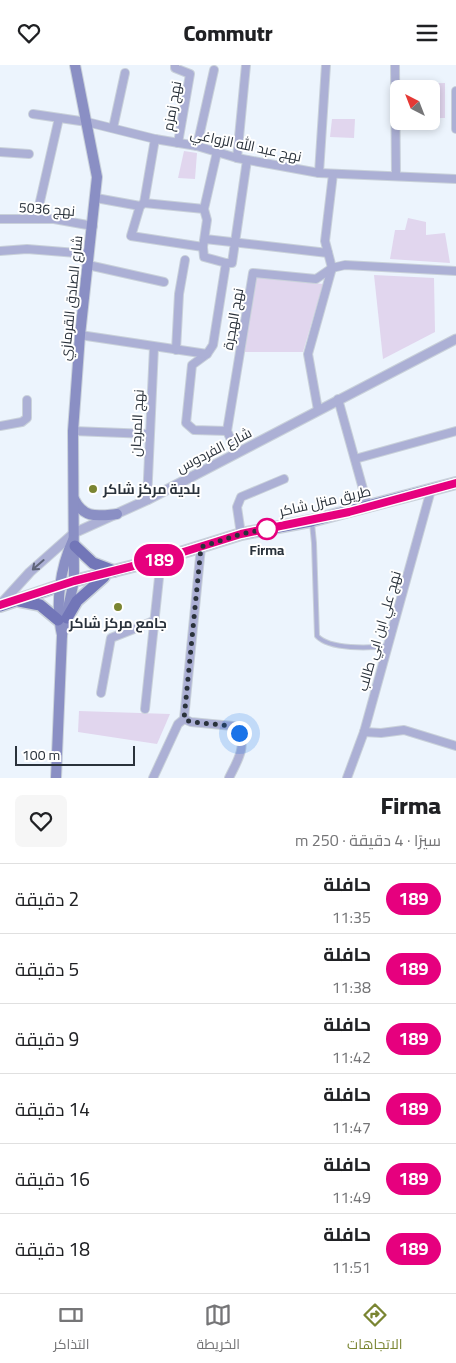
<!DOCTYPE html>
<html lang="ar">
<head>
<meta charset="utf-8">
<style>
  :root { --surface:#fff; --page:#f6f6f6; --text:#202124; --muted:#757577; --line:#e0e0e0; --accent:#7a8532 }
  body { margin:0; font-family:Georgia,Cairo,serif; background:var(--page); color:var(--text); direction:rtl; height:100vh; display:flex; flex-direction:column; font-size:19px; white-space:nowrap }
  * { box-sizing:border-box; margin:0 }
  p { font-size:16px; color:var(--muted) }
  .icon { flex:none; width:28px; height:28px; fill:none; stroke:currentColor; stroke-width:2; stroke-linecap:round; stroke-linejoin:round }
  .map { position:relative; height:713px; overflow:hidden; direction:ltr }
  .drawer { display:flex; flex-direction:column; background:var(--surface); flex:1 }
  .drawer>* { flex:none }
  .badge { padding:0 10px; border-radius:16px; font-size:18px; line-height:32px }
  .needle { width:32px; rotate:318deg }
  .buttons { position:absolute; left:390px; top:15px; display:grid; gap:10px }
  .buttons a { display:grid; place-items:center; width:50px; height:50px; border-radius:8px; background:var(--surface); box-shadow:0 2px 8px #0003; font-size:25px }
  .scale { position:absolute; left:15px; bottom:12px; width:120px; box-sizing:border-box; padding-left:5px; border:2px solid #2a323b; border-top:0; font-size:14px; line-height:18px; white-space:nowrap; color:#2a323b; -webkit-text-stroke:4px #fff; paint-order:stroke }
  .you { position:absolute; width:25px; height:25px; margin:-12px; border:4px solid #fff; border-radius:50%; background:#1a73e8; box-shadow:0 0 0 8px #1a73e833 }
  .map>.badge { position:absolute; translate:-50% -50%; box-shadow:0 0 0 2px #fff }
  .round { display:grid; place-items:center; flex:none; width:52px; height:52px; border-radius:8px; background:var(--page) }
  .summary { display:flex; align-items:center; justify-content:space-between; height:85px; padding:0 15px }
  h1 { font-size:24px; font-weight:800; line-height:38px }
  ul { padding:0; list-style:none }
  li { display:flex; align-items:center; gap:15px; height:70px; padding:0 15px; border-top:1px solid var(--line) }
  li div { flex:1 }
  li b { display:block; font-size:19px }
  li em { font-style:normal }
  li .badge { min-width:55px; font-weight:700; text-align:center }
  header { display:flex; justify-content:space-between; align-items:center; height:65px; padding:0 15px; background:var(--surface); font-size:22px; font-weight:800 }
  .tab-bar { display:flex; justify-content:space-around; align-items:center; height:70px; border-top:1px solid var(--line); background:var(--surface); font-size:14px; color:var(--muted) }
  .tab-bar a { display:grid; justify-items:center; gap:2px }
  .tab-bar .active { color:var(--accent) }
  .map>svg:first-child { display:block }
</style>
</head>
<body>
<header><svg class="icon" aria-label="menu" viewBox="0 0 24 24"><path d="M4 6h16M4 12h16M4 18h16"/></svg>Commutr<svg class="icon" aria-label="heart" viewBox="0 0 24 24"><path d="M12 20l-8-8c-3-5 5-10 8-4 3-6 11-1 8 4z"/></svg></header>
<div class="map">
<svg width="456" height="713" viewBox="0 0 456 713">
  <rect width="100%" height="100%" fill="#ecf4fd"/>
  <g fill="#e1d6ee">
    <polygon points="445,18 445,53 431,53 431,24 416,24 416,19"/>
    <polygon points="332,54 355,54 354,73 330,72"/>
    <polygon points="184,86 197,88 195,114 178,113"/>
    <polygon points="408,153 426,157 426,170 445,168 450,198 390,194 395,165 405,165"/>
    <polygon points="374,210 434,213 435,267 383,294"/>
    <polygon points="256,212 323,219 303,287 244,287"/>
    <polygon points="79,646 170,649 157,679 78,667"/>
  </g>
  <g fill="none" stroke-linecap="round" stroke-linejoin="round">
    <g stroke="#c9d1da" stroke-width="6">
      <path id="service" d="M312 458 314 478 317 571C330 585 370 583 388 581"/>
    </g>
    <g stroke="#c9d1da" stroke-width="10">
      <g id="minor">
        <polyline points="175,0 175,3 190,9 178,78"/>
        <polyline points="395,0 396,111"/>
        <polyline points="456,26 456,64"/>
        <polyline points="33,49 87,57 155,74 197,81 237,93 319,108 456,114"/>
        <polyline points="113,63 125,8"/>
        <polyline points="197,81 214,5"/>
        <polyline points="0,87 29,89"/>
        <polyline points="217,87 204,144 207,155 203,182 204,192 226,198 213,280 207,289 192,300 186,358 194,365 227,366"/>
        <polyline points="237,93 246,0"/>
        <polyline points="319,108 326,0"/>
        <polyline points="96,133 140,141 144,138 204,144"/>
        <polyline points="144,138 155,74"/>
        <polyline points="140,141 131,171 203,182"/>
        <polyline points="0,154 54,154 93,161"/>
        <polyline points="36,154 59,53"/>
        <polyline points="205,174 328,188"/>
        <polyline points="0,186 27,184 89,189"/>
        <polyline points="226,198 232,198 247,95"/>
        <polyline points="88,200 164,217"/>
        <polyline points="80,270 207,289"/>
        <polyline points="176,285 179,229 185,195"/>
        <polyline points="338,334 368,442"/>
        <polyline points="318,345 308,289 332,203 325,176 333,109"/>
        <polyline points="0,361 22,357 27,353 27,335"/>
        <polyline points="73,366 149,369"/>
        <polyline points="237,388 227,366 253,208 316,214 332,203 345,200 456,206"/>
        <polyline points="355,394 456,366"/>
        <polyline points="147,435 154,282"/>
        <polyline points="241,469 237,442 241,432 284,414"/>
        <polyline points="101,628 111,573 154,556"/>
        <polyline points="145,644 161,494"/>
        <path d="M184 654 191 657 233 661C250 679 238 694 229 713"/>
        <polyline points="364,667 381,668 404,665 456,681"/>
        <polyline points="153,713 178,659 184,654 201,482"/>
        <polyline points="347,713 364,667 431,425"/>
      </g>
    </g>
    <g stroke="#c9d1da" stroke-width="11">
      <polyline id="tertiary" points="0,540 30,507 74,468 147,435 456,274"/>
    </g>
    <g stroke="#c9d1da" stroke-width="12">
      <g id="secondary">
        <path d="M74 434C84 454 97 451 117 449"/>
        <polyline points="62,570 74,516 73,366 80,270 97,112 75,0"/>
        <path d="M56 713 62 570C55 539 60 503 73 475"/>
      </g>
    </g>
    <g stroke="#c9d1da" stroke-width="14">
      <g id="primary">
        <polyline points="75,481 93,498 114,506"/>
        <polyline points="19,536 40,540 58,555"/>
        <polyline points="0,541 74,516 161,494 241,469 311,456 456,418"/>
        <polyline points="67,553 77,536 104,512"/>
      </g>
    </g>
    <use href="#service" stroke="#acb0d5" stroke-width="4"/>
    <use href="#minor" stroke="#acb0d5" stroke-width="8"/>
    <use href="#tertiary" stroke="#acb0d5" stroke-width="9"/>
    <use href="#secondary" stroke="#8a8fc4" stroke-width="10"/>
    <use href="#primary" stroke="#7276b8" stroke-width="11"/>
  </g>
  <defs><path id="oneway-shaft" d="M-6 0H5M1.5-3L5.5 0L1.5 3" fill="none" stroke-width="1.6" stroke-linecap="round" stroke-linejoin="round" transform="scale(1.25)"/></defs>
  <use stroke="#5e6479" href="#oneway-shaft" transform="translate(38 500) rotate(139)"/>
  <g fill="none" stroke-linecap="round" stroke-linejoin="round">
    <g stroke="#fff" stroke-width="11">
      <polyline id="line" points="0,540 74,516 161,494 241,469 349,447 456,418"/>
    </g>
    <use href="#line" stroke="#e6007e" stroke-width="8"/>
    <polyline stroke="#2a323b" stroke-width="5" stroke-dasharray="0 9" points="239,668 233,661 191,657 184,654 201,482 241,469 267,464"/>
  </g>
  <g fill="#7a8532" stroke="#fff" stroke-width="2">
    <circle cx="93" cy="424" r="5"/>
    <circle cx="118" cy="542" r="5"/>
  </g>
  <circle fill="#fff" stroke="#e6007e" stroke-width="2.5" cx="267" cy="464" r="10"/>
  <g text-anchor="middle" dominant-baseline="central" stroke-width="4" stroke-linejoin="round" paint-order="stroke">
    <g font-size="14" fill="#2a323b" stroke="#fff">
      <text transform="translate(172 41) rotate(-80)">نهج زمزم</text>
      <text transform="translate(246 80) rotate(12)">نهج عبد الله الزواغي</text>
      <text transform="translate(47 144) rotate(4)">نهج 5036</text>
      <text transform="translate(71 233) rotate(-84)">شارع الصادق القرمازي</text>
      <text transform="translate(233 254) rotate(-80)">نهج الهجرة</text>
      <text transform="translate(137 358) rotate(-87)">نهج المرجان</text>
      <text transform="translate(214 385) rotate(-27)">شارع الفردوس</text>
      <text transform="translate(325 436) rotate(-13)">طريق منزل شاكر</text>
      <text transform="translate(379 566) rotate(-74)">نهج علي ابن ابي طالب</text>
    </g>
    <g font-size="14" font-weight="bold" fill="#2a323b" stroke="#fff" text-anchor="start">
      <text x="103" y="424">بلدية مركز شاكر</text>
      <text x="118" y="558" text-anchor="middle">جامع مركز شاكر</text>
    </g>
    <g font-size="14" font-weight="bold" fill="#2a323b" stroke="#fff">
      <text x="267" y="485">Firma</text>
    </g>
  </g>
</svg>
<div class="buttons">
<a><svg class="needle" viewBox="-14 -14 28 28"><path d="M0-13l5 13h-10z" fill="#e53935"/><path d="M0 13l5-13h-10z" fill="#757577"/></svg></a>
</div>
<div class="scale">100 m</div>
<div class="you" style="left:239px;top:668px"></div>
<b class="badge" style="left:159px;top:495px;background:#e6007e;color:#fff">189</b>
</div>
<section class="drawer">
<div class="summary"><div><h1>Firma</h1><p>سيرًا · 4 دقيقة · 250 m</p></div><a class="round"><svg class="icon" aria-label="heart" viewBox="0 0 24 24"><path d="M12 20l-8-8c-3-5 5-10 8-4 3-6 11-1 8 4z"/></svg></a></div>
<ul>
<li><span class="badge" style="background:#e6007e;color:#fff">189</span><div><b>حافلة</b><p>11:35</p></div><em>2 دقيقة</em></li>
<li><span class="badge" style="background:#e6007e;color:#fff">189</span><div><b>حافلة</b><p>11:38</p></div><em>5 دقيقة</em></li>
<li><span class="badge" style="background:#e6007e;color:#fff">189</span><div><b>حافلة</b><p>11:42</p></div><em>9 دقيقة</em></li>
<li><span class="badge" style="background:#e6007e;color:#fff">189</span><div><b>حافلة</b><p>11:47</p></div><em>14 دقيقة</em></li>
<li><span class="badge" style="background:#e6007e;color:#fff">189</span><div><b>حافلة</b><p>11:49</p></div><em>16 دقيقة</em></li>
<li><span class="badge" style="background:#e6007e;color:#fff">189</span><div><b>حافلة</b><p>11:51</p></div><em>18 دقيقة</em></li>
</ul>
</section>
<nav class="tab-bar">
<a class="active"><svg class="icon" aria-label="directions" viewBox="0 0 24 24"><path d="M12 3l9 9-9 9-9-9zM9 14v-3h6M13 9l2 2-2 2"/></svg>الاتجاهات</a>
<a><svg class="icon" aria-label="map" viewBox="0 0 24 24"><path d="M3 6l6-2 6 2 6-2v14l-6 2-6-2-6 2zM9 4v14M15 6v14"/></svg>الخريطة</a>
<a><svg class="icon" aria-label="tickets" viewBox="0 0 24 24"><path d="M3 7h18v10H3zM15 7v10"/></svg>التذاكر</a>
</nav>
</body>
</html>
